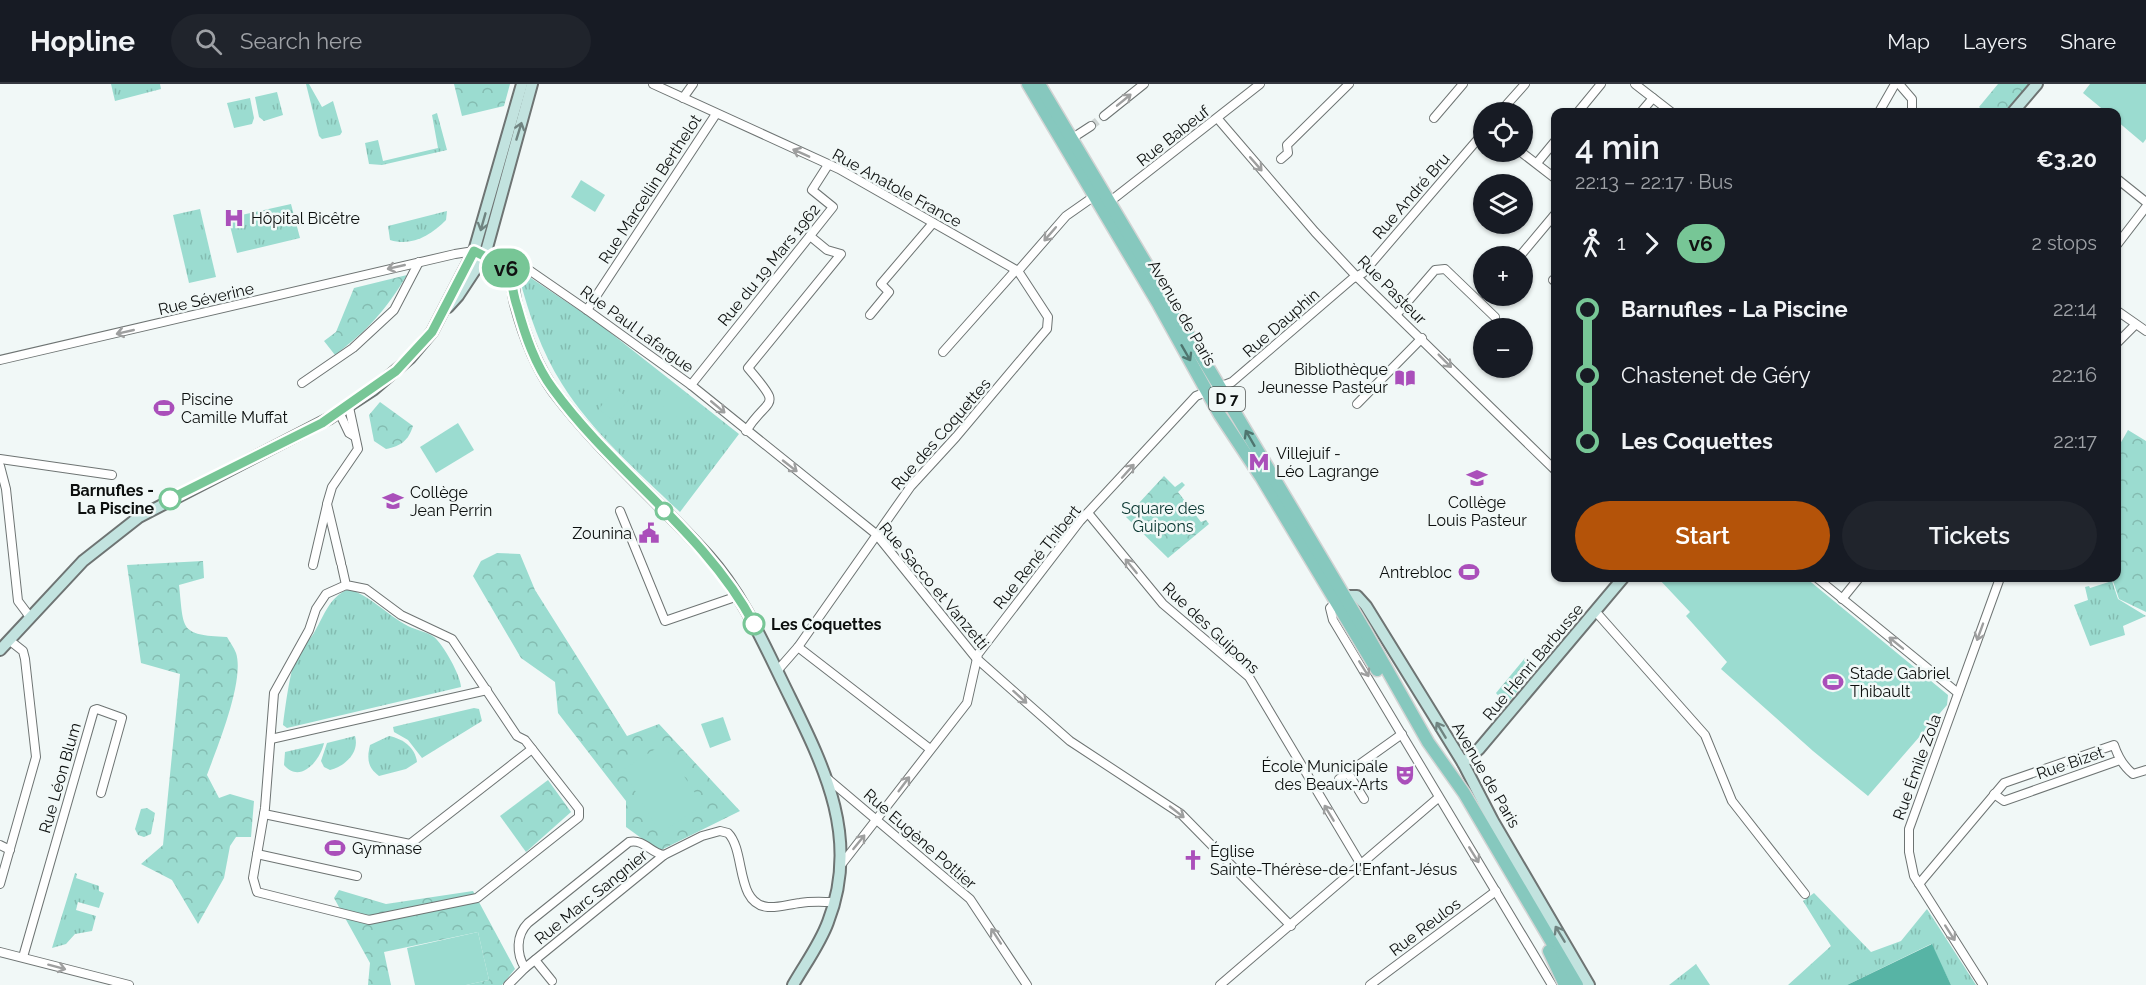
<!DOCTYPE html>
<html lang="en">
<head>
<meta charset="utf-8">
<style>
  :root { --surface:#171b24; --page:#20242c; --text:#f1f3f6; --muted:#9ea1a6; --line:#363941; --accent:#b45309 }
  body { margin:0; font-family:Raleway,sans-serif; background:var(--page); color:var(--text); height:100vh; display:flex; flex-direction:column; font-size:22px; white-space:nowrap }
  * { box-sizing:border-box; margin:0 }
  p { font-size:20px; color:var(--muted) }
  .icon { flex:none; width:33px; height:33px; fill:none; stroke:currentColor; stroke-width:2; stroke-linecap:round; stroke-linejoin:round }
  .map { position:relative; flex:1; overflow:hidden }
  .details { position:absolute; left:1551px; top:24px; width:570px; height:474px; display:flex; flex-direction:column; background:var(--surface); border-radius:12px; box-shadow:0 2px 4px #0004 }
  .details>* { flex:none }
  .badge { padding:0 12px; border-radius:20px; font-size:21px; line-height:39px }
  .fabs { position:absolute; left:1473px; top:18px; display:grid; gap:12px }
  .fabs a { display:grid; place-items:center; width:60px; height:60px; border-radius:50%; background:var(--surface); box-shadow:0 2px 4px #0004; font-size:30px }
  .map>.badge { position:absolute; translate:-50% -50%; box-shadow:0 0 0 3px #fff }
  .legs { display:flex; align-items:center; gap:9px; height:66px; padding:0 24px; font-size:20px }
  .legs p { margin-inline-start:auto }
  .headline { display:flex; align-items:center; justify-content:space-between; height:102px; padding:0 24px }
  h1 { font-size:33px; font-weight:600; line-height:45px }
  .cta { display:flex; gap:12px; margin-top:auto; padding:12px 24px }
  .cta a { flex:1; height:69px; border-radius:36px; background:var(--accent); color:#fff; font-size:24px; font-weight:600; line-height:69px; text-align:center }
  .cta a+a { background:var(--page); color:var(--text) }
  ul { padding:0 24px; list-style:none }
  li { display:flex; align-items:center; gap:21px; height:66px; font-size:22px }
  li i { display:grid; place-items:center; width:9px; height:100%; margin:0 8px; background:currentColor }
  li i::after { content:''; width:15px; height:15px; margin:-8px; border:4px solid; border-radius:50%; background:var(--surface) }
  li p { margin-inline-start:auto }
  li:first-child i { background:linear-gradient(#0000 50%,currentColor 0) }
  li:last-child i { background:linear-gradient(currentColor 50%,#0000 0) }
  header { display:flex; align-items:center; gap:36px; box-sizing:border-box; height:84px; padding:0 30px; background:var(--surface); border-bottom:2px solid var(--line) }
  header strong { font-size:28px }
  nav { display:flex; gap:33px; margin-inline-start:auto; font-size:21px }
  .search { width:420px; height:54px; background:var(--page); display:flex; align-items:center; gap:15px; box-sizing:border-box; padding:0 21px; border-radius:33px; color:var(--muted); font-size:22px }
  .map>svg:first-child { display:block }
</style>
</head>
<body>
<header>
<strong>Hopline</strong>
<div class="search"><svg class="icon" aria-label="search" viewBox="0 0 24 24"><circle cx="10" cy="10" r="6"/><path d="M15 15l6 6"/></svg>Search here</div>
<nav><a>Map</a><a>Layers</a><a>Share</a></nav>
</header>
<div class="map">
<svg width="2146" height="901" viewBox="0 0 2146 901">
  <defs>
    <pattern id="grass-tufts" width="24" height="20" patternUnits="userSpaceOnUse" patternTransform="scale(1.5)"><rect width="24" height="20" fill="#9bdcd0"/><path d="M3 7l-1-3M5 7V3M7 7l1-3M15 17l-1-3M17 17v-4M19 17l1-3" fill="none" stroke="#84bcb1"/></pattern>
    <pattern id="forest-crowns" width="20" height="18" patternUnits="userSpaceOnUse" patternTransform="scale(1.5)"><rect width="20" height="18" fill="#9bdcd0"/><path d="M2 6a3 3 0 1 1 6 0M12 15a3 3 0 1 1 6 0" fill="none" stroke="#84bcb1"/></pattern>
  </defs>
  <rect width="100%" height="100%" fill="#f1f8f7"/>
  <g fill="url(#grass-tufts)">
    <polygon points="111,0 160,0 161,5 115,17"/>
    <polygon points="306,0 309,0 322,23 333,17 342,48 340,51 322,55 319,52"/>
    <polygon points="277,8 283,31 264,37 259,33 255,13"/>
    <polygon points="250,14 254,34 252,40 234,44 227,19"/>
    <polygon points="437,29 447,66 382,81 369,80 365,59 378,56 383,77 438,64 432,31"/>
    <polygon points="291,120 300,154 237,169 228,134"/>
    <polygon points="200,125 216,193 189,199 173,131"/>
    <path d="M447 127 446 136C431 151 412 163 390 156L388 142Z"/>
    <path d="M525 190 598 239 739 350 680 428C638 388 593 349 562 300 541 267 529 230 519 193Z"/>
    <polygon points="2112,497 2118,515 2146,532 2123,542 2125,551 2090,562 2074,521 2088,516 2085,503 2089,502 2090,504"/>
    <path d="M348 505C370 511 387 531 408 542 416 546 428 548 434 553 443 560 461 592 461 603L287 644 283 641C285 625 291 576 300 564 305 558 311 555 315 547 325 530 329 514 348 505Z"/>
    <polygon points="474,624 479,625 482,637 422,674 408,656 394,648 393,643 397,642"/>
    <path d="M355 652C360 669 344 683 330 686L324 683 321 677 327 659Z"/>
    <path d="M389 652C403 655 415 663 417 678L406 685 379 692C367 683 367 674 370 661Z"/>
    <path d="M324 659C320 677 300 700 284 681L285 668Z"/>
    <polygon points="75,789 77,790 76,794 99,802 99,807 104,809 99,824 78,818 76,826 96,832 92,847 75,850 66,860 52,864"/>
    <polygon points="1814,809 1871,868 1901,857 1927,825 1976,901 1951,901 1931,860 1847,901 1788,901 1831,862 1803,817"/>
    <polygon points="1696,880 1710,901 1669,901"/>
  </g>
  <g fill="url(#forest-crowns)">
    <polygon points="454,0 510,0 504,22 462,32"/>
    <polygon points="1998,0 2037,0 2013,28 1985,28 1979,23"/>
    <path d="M407 191C385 227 369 245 335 271L324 257 336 248 354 204Z"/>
    <path d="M380 318 413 342C408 357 401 362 386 365L374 357 369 331Z"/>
    <polygon points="2128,346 2146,357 2146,528 2119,515 2112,494 2116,494 2117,358 2120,360"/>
    <polygon points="1164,392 1175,403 1182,398 1185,401 1178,408 1201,438 1206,436 1209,440 1168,474 1126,433"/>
    <polygon points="497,469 520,470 535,506 627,652 659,640 740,727 659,767 626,743 626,717 558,629 555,598 521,574 473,492 481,477"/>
    <path d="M203 477 204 494 179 501C184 546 179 551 227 553 230 558 234 564 236 569 245 596 217 664 207 691L219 714 230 710 254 717 251 753H236L230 762 224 794 198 840 172 796 141 780 163 761 180 590 141 579 127 481Z"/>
    <polygon points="1525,574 1536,585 1506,621 1496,609"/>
    <polygon points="548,696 571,728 526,768 500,732"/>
    <polygon points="147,724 155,729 151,750 144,753 138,751 135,745 141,725"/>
    <polygon points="339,806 386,820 473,807 515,885 502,901 466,901 489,896 478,848 384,868 391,901 368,901 370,879 334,814"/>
  </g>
  <g fill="#9bdcd0">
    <polygon points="2090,0 2146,0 2146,55 2143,59 2117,37 2116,28 2106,28 2083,9"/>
    <polygon points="581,96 605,111 595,128 571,113"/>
    <polygon points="615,304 629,315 612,336 599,325"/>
    <polygon points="668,307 694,327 685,339 659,319"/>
    <polygon points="458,339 474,366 436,389 420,363"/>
    <polygon points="1658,494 1673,494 1678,498 1682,494 1806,494 1948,611 1947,621 1868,712 1813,667 1721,585 1727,578 1686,532 1690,528"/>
    <polygon points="723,633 731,656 710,664 701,640"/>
    <polygon points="663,660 703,721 660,749 623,686"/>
    <polygon points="478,848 489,896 466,901 415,901 407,864"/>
  </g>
  <polygon fill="#57b4a5" points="1932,860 1951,901 1847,901"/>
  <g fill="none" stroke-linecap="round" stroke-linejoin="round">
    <polyline stroke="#cfd5d4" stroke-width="8" stroke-dasharray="8 4" stroke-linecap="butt" points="1091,42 1104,32"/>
    <g stroke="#6e7473" stroke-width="10">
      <g id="street">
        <polyline points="653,0 839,85 1018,187 1048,233 1047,245 1041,252 956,353 911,402 798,563 777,587"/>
        <polyline points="1635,0 1671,28"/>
        <polyline points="1899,0 1912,15 1912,28"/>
        <polyline points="683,14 693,0"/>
        <polyline points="1500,28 1525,0"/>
        <polyline points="1578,28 1601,0"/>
        <polyline points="1641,28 1653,14"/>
        <polyline points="1879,28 1895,0"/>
        <polyline points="1104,32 1144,0"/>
        <polyline points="1434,34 1463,0"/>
        <polyline points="1218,35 1315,148 1357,193 1556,387"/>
        <polyline points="1071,55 1091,42"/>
        <polyline points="1521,68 1556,95"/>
        <polyline points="1281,75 1288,69 1287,61 1349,0"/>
        <polyline points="1537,79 1556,56"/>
        <polyline points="2116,94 2146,118"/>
        <polyline points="1108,119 1260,0"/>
        <polyline points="2116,162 2146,123"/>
        <polyline points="1520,172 1556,129"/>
        <polyline points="506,183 529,186 587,226 691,301 876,450 976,574 1070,657 1181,730 1291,842"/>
        <polyline points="1018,187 1066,132 1096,111"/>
        <polyline points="1553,196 1556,198"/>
        <polyline points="587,226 716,30"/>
        <polyline points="2116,226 2146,247"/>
        <polyline points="1397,230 1435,186 1445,185 1495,233"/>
        <polyline points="870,231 889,208 881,200 933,139"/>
        <polyline points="2116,260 2135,241"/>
        <polyline points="943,268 1016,186"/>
        <polyline points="0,276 455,170 474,167 485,171"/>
        <polyline points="302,299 353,264 394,226 419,178"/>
        <polyline points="691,301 833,123 812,106 828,81"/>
        <polyline points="1357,320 1422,254"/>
        <polyline points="339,328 349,349 354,352"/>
        <path d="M746 347C769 311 784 326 748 284L841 170 827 166 810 152"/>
        <polyline points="0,375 112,391"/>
        <polyline points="0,382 6,405 18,517 30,533"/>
        <polyline points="620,427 665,537 738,512"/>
        <polyline points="1088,429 1163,520 1249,593 1360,779"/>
        <polyline points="341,479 327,420 332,403 358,365 349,323"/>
        <polyline points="313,481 327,421"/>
        <polyline points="342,483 346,501 326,510 316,525 309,546 274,609 265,724 253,794 257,808 369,836 477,814 579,733 579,725 525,656 517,652 452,555 401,531 366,505 346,501"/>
        <polyline points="1817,494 1958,609"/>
        <polyline points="1842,515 1859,494"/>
        <polyline points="1336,518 1330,524 1333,536 1552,901"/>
        <polyline points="1596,528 1705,651 1732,717 1805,810"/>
        <polyline points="798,563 930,665"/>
        <polyline points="271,655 487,606"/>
        <polyline points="1348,689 1364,715"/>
        <polyline points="828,695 970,815 1027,901"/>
        <polyline points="1339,695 1402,650"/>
        <polyline points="1994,710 2004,717 2120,676"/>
        <polyline points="264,730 410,760 532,665"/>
        <polyline points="0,761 10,766"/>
        <polyline points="257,770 357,792"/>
        <polyline points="841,781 967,619 978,570 1080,437 1196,312 1232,298 1352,195 1363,189 1484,48"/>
        <polyline points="0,800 36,673 25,575 23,567 9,556"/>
        <path d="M1919 800 2004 699 2114 661C2118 673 2123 682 2133 690L2146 686"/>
        <polyline points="0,868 129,901"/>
        <polyline points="23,873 94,626 97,625 122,634 101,709"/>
        <polyline points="535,876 552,897"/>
        <path d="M525 884C516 870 516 851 528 839L629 758C645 755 650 769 664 771"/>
        <path d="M508 901 525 884 664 771 702 752 720 747 728 749C746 767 735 820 768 823 778 824 790 820 800 819 811 817 823 818 833 818"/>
        <polyline points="1220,901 1438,714"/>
        <polyline points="1370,901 1496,807"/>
        <polyline points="1983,901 1914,792 1909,768 1909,745 2000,494"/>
      </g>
    </g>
    <g stroke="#6e7473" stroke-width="14">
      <g id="secondary">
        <polyline points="2013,28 2037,0"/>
        <path d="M485 171C492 175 503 179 507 186 514 196 513 209 516 220 524 250 536 282 554 307 600 368 658 416 708 472 742 510 762 556 784 601 821 677 862 751 828 838 820 860 805 880 793 901"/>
        <polyline points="448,223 458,212 485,171 532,0"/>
        <polyline points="1344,512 1357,512 1366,522 1463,679 1493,737 1589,901"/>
        <polyline points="0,566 83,477 139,433 330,334 373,306 410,274 432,248 474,167 522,0"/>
        <polyline points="1463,679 1479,665 1623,494"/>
      </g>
    </g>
    <g stroke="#d3d4d4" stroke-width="15">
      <g id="primary">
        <polyline points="1028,0 1159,221 1220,331 1261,393 1377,586"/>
        <polyline points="1039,0 1364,545 1428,658 1464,709 1577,901"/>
        <polyline points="1549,867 1565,901"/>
      </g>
    </g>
    <use href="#street" stroke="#fff" stroke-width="8"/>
    <use href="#secondary" stroke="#c2e3df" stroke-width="10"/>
    <use href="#primary" stroke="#86c8be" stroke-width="12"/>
  </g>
  <defs><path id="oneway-shaft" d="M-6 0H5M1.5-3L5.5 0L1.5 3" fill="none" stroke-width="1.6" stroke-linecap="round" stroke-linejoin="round" transform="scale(1.5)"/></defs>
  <g stroke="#9e9f9f">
    <use href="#oneway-shaft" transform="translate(1124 16) rotate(-39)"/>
    <use href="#oneway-shaft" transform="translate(801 69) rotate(-156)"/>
    <use href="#oneway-shaft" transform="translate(1256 80) rotate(49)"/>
    <use href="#oneway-shaft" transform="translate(1050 150) rotate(131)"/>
    <use href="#oneway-shaft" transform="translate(396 183) rotate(167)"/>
    <use href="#oneway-shaft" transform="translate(125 248) rotate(167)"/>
    <use href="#oneway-shaft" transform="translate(1445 277) rotate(45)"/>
    <use href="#oneway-shaft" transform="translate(718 323) rotate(40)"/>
    <use href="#oneway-shaft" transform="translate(790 382) rotate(38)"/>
    <use href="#oneway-shaft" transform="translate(1128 387) rotate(-48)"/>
    <use href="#oneway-shaft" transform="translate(1131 482) rotate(-129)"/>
    <use href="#oneway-shaft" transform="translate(1980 548) rotate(110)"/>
    <use href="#oneway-shaft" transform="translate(1896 559) rotate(-141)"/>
    <use href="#oneway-shaft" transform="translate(1364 585) rotate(58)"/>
    <use href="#oneway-shaft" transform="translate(1020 613) rotate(42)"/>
    <use href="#oneway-shaft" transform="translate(904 700) rotate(-53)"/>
    <use href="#oneway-shaft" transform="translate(1177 728) rotate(38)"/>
    <use href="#oneway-shaft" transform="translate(1329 729) rotate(-121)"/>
    <use href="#oneway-shaft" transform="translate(859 758) rotate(-51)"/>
    <use href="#oneway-shaft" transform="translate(1474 771) rotate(58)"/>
    <use href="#oneway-shaft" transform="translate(1950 849) rotate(57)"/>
    <use href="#oneway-shaft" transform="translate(996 852) rotate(-123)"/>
    <use href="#oneway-shaft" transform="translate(57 883) rotate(15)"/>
  </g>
  <g stroke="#708481">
    <use href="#oneway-shaft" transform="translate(519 47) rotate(-73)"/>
    <use href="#oneway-shaft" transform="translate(483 138) rotate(106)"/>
    <use href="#oneway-shaft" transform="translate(1441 646) rotate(-121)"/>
    <use href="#oneway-shaft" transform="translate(1560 850) rotate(-121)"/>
  </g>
  <g stroke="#4f756f">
    <use href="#oneway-shaft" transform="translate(1186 269) rotate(60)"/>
    <use href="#oneway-shaft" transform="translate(1250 354) rotate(-120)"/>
  </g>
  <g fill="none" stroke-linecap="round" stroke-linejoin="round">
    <g stroke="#fff" stroke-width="14">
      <path id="line-1" d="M170 415 322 339 396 287 432 248 474 167 506 183C513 196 512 208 517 222 525 251 535 281 553 305 614 389 705 448 754 540"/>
    </g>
    <use href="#line-1" stroke="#77c696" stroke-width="9"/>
  </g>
  <defs>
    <g id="hospital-bare" transform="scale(1.62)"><path d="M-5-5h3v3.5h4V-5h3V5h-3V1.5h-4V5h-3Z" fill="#aa4fba" stroke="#f1f8f7" stroke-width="2.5" paint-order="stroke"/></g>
    <g id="library-bare" transform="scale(1.62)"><path d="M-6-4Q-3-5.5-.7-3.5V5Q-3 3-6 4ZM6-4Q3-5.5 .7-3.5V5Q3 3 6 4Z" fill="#aa4fba" stroke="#f1f8f7" stroke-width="2.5" paint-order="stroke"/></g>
    <g id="stadium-bare" transform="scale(1.62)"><path d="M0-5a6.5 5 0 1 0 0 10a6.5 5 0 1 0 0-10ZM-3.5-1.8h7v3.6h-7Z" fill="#aa4fba" stroke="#f1f8f7" stroke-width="2.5" paint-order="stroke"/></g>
    <g id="metro-bare" transform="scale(1.62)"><path d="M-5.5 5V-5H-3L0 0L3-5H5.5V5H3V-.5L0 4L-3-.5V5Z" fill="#aa4fba" stroke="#f1f8f7" stroke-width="2.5" paint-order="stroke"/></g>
    <g id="school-bare" transform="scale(1.62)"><path d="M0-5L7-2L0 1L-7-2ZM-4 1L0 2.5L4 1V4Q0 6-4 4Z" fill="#aa4fba" stroke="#f1f8f7" stroke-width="2.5" paint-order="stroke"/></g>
    <g id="civic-bare" transform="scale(1.62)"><path d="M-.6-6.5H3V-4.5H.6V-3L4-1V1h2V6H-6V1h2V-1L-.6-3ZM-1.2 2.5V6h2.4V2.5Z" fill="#aa4fba" stroke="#f1f8f7" stroke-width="2.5" paint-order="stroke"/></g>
    <g id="theatre-bare" transform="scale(1.62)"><path d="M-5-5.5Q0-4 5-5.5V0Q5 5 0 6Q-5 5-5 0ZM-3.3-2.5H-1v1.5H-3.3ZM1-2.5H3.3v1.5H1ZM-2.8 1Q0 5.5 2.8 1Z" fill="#aa4fba" stroke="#f1f8f7" stroke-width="2.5" paint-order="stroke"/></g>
    <g id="church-bare" transform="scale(1.62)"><path d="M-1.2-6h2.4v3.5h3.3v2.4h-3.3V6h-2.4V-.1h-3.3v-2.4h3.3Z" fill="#aa4fba" stroke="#f1f8f7" stroke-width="2.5" paint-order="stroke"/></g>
  </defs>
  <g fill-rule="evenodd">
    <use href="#hospital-bare" x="234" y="134"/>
    <use href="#library-bare" x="1405" y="294"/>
    <use href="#stadium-bare" x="164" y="324"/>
    <use href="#metro-bare" x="1259" y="378"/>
    <use href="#school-bare" x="1477" y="394"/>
    <use href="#school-bare" x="393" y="417"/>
    <use href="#civic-bare" x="649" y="449"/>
    <use href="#stadium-bare" x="1469" y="488"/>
    <use href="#stadium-bare" x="1833" y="598"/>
    <use href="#theatre-bare" x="1405" y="691"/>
    <use href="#stadium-bare" x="335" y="764"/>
    <use href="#church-bare" x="1193" y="776"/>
  </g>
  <g fill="#fff" stroke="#77c696" stroke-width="3">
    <circle cx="170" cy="415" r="10"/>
    <circle cx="664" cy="427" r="8"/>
    <circle cx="754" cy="540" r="10"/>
  </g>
  <g text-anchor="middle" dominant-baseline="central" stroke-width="5" stroke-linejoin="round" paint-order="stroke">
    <rect fill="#f1f8f7" stroke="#515554" stroke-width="1.5" x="1209" y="303" width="36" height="24" rx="4.5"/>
    <g font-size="15" font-weight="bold" fill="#0c0f0e">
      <text x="1227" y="315">D 7</text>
    </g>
    <g font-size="16" fill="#0c0f0e" stroke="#f1f8f7">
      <text transform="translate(1173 52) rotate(-38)">Rue Babeuf</text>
      <text transform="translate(897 104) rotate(29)">Rue Anatole France</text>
      <text transform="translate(650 105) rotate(-57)">Rue Marcellin Berthelot</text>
      <text transform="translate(1411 112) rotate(-49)">Rue André Bru</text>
      <text transform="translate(769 181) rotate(-51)">Rue du 19 Mars 1962</text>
      <text transform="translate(1392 206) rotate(45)">Rue Pasteur</text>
      <text transform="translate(206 215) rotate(-13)">Rue Séverine</text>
      <text transform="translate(1182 229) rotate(60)">Avenue de Paris</text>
      <text transform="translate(1281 239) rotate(-41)">Rue Dauphin</text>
      <text transform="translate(637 245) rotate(36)">Rue Paul Lafargue</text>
      <text transform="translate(941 350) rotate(-49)">Rue des Coquettes</text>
      <text transform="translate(1037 473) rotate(-51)">Rue René Thibert</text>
      <text transform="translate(934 502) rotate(50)">Rue Sacco et Vanzetti</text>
      <text transform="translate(1211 544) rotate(43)">Rue des Guipons</text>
      <text transform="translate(1533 578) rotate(-50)">Rue Henri Barbusse</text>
      <text transform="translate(2070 679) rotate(-19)">Rue Bizet</text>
      <text transform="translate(1917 683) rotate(-70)">Rue Émile Zola</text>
      <text transform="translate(1486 691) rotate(60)">Avenue de Paris</text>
      <text transform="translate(60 694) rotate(-74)">Rue Léon Blum</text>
      <text transform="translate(920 755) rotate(41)">Rue Eugène Pottier</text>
      <text transform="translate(591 813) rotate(-39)">Rue Marc Sangnier</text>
      <text transform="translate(1425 843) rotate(-37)">Rue Reulos</text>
    </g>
    <g font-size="16" fill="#0c0f0e" stroke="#f1f8f7" text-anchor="start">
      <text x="251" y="134">Hôpital Bicêtre</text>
      <text x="1388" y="285" text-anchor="end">Bibliothèque<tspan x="1388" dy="18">Jeunesse Pasteur</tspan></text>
      <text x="181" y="315">Piscine<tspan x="181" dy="18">Camille Muffat</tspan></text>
      <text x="1276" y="369">Villejuif -<tspan x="1276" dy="18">Léo Lagrange</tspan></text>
      <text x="410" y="408">Collège<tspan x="410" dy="18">Jean Perrin</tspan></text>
      <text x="1477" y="418" text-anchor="middle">Collège<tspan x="1477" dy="18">Louis Pasteur</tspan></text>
      <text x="632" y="449" text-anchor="end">Zounina</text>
      <text x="1452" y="488" text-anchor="end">Antrebloc</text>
      <text x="1850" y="589">Stade Gabriel<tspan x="1850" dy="18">Thibault</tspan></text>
      <text x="1388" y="682" text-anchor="end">École Municipale<tspan x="1388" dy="18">des Beaux-Arts</tspan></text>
      <text x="352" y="764">Gymnase</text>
      <text x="1210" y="767">Église<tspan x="1210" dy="18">Sainte-Thérèse-de-l'Enfant-Jésus</tspan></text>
    </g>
    <g font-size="16" font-weight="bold" fill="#0c0f0e" stroke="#f1f8f7" text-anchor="end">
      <text x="154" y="406">Barnufles -<tspan x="154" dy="18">La Piscine</tspan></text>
      <text x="771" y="540" text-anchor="start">Les Coquettes</text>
    </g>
    <g font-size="16" fill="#06342e" stroke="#f1f8f7">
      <text x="1163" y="424">Square des<tspan x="1163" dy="18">Guipons</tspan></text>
    </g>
  </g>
</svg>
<div class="fabs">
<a><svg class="icon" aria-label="locate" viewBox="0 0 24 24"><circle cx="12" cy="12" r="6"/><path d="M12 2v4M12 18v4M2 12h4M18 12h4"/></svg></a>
<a><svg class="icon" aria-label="layers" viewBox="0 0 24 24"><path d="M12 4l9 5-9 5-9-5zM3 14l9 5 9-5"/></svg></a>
<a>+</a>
<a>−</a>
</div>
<b class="badge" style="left:506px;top:184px;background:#77c696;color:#111">v6</b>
<section class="details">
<div class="headline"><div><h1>4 min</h1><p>22:13 – 22:17 · Bus</p></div><b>€3.20</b></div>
<div class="legs"><svg class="icon" aria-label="walk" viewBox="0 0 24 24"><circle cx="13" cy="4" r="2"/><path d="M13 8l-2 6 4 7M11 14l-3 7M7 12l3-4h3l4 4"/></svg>1<svg class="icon" aria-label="forward" viewBox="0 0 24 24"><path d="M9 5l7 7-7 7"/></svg><b class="badge" style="background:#77c696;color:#111">v6</b><p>2 stops</p></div>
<ul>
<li><i style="color:#77c696"></i><b>Barnufles - La Piscine</b><p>22:14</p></li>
<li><i style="color:#77c696"></i><span>Chastenet de Géry</span><p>22:16</p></li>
<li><i style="color:#77c696"></i><b>Les Coquettes</b><p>22:17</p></li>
</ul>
<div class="cta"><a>Start</a><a>Tickets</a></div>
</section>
</div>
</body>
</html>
